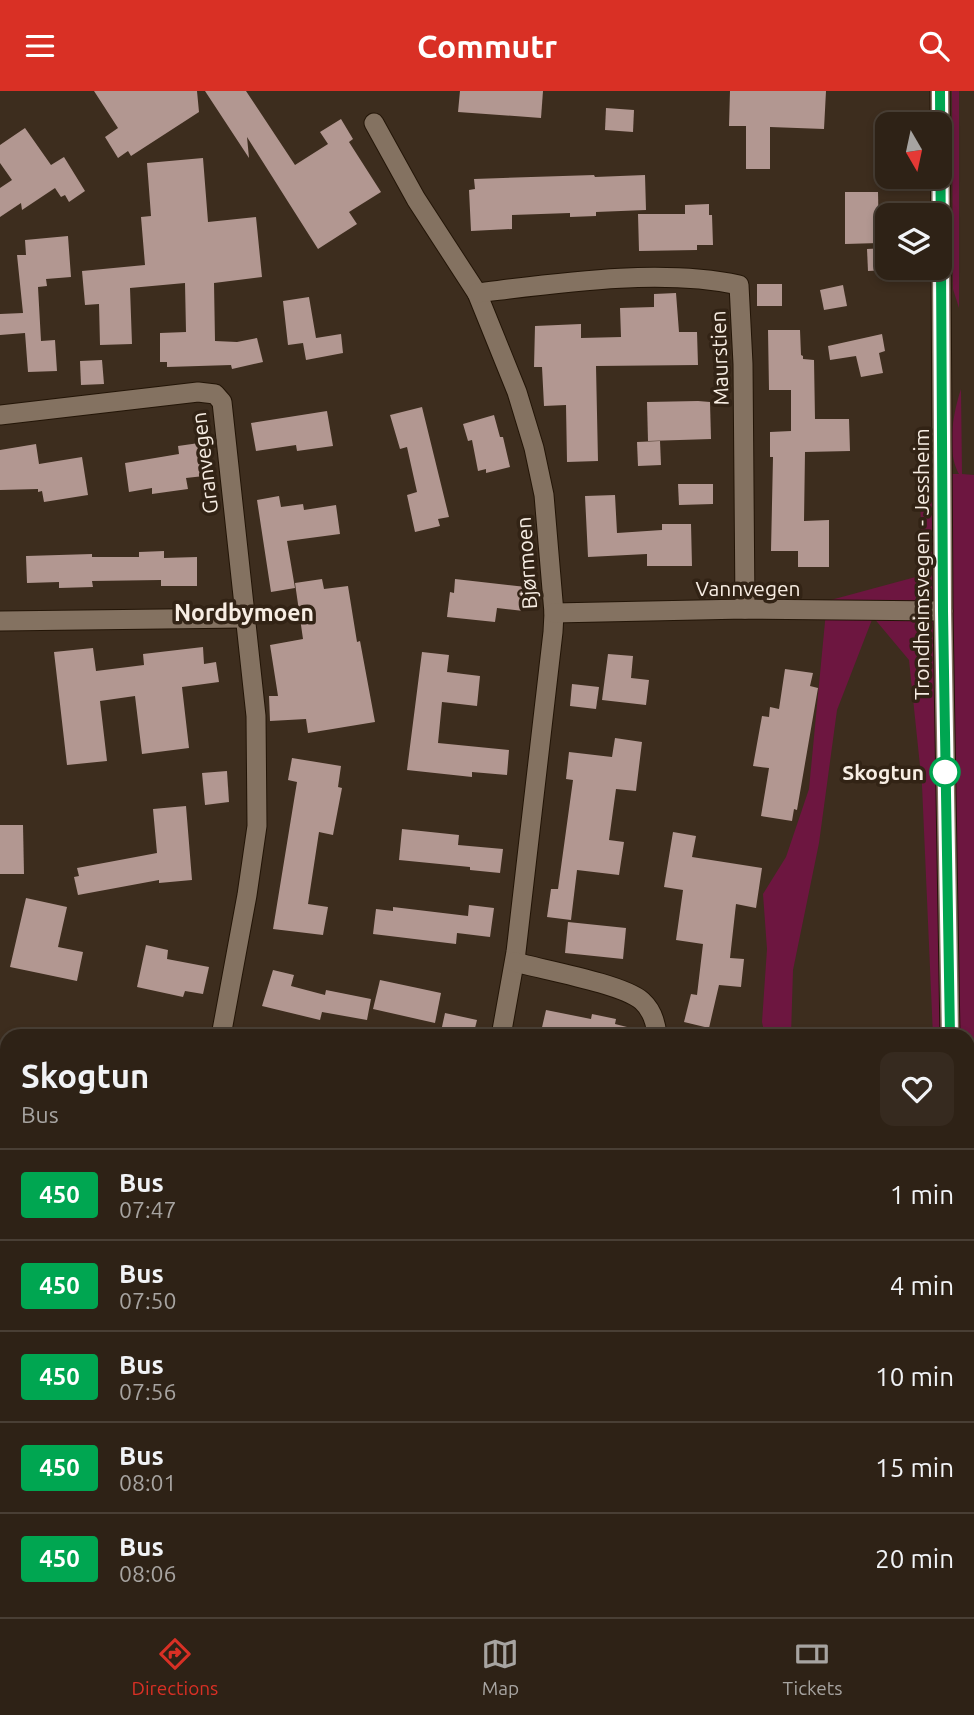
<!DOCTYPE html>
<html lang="en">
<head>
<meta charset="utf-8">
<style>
  :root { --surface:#2e2216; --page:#362a1f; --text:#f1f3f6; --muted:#a7a4a1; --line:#493f35; --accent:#d93025 }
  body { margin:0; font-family:Ubuntu,sans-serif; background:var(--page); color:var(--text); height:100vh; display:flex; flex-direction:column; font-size:26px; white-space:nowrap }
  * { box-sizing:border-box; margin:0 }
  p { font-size:23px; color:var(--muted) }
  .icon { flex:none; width:38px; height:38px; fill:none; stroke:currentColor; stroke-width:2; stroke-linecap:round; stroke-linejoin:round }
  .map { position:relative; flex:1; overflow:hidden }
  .details { position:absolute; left:0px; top:938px; width:975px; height:588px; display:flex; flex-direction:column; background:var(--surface); border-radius:21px 21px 0 0; box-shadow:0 4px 10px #0003,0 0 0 2px var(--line) }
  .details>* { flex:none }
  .badge { padding:0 14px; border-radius:5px; font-size:24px; line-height:46px }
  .needle { width:46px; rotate:171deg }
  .tools { position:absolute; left:875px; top:21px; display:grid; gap:14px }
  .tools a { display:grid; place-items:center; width:77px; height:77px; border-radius:14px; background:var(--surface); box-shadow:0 4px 10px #0003,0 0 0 2px var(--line); font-size:35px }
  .map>.badge { position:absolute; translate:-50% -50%; box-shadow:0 0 0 4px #fff }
  .round { display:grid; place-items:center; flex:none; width:74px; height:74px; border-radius:14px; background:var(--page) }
  .headline { display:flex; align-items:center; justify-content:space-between; height:119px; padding:0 21px }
  h1 { font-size:33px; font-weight:700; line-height:52px }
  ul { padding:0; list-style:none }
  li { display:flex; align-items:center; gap:21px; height:91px; padding:0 21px; border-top:2px solid var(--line) }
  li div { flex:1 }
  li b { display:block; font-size:26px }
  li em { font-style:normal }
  li .badge { min-width:77px; font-weight:700; text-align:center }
  header { display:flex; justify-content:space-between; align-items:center; height:91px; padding:0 21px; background:var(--accent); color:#fff; font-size:32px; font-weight:700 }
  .menu { display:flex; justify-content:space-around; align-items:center; height:98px; border-top:2px solid var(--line); background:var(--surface); font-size:19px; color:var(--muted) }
  .menu a { display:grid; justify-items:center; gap:4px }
  .menu .active { color:var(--accent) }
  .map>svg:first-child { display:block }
</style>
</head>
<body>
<header><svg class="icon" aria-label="menu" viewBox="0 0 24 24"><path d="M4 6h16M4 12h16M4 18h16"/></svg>Commutr<svg class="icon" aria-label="search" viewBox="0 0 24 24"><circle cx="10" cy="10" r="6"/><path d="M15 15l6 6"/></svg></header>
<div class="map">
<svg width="974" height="1526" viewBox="0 0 974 1526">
  <rect width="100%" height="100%" fill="#3d2d1e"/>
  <g fill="#6d1640">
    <polygon points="952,0 959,0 959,217 953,198"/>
    <path d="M961 298 962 383 974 384V1168L968 1148V945H933L922 694 909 569 873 526 837 619 819 752 793 879 791 945H765L762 931 767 858 763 803 786 766 809 698 827 510 923 484 919 383H959C946 361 953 322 961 298Z"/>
    <polygon points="217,1519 346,1519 348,1522 342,1526 209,1526"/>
  </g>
  <g fill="#b29791">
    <polygon points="94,0 197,0 199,21 131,65 128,60 118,67 105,46 118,37"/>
    <polygon points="205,0 246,0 295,74 328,53 320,41 341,28 353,48 349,51 381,101 349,121 357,133 318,158 247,46 249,67"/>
    <polygon points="460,0 543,0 541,27 458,21"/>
    <polygon points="730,0 826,0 824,38 770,36 770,78 746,78 746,35 729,35"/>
    <polygon points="606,17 634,19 633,41 605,39"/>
    <polygon points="25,37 51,74 64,66 85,100 69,111 65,104 61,106 55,97 22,119 21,112 0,126 0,97 12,89 0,72 0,54"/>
    <polygon points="203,67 208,131 256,126 262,186 214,192 215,250 237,251 257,247 263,271 232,278 231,274 167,276 167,271 160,271 160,242 186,241 185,192 130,197 132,253 100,254 99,213 85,214 82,180 145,174 141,126 151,125 147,72"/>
    <polygon points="594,84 595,86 645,84 646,119 596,121 596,125 570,126 570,122 512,124 512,138 471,140 469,99 475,98 474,88"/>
    <polygon points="845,101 878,101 879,152 845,153"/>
    <polygon points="709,113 709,124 712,124 713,154 697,154 697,159 639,160 638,123 685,123 685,114"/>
    <polygon points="68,145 71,186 46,188 47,195 38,196 41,250 55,249 57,280 28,281 25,242 0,244 0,223 23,222 17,164 26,164 25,149"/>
    <polygon points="887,157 887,179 868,180 867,158"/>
    <rect x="757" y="193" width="25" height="22"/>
    <polygon points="843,194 847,215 824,219 820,199"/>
    <polygon points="676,202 679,241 697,241 698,274 596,275 598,370 567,371 566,314 544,315 542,276 534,276 535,235 581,233 581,247 621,246 620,217 654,216 654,203"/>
    <polygon points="309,206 316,247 341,243 343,262 306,269 303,252 288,254 283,210"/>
    <polygon points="768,239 800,239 801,264 803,265 803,268 814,269 815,328 849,328 850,360 805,361 804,430 829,429 829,476 798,476 798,460 771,460 773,366 770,366 770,341 791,340 791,299 769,299"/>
    <polygon points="882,243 885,260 879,262 883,282 861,286 856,265 830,269 828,255"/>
    <polygon points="102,269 104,293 81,294 80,270"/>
    <polygon points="698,310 710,311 711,348 648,350 647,311"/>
    <polygon points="422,316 449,426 438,428 440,435 415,441 407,404 417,401 407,356 400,358 390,324"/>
    <polygon points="327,320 333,355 297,360 296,354 256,360 251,332"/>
    <polygon points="494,324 500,346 503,346 510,376 486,382 486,378 478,380 472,349 468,350 463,333"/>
    <polygon points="660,350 661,374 638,375 637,351"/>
    <polygon points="199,352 204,385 186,387 188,398 152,403 152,397 129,401 125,372 179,363 178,355"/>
    <polygon points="36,353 39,373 82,366 88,404 44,411 42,400 38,401 38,398 0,399 0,359"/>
    <polygon points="678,393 713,393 713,413 679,414"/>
    <polygon points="615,404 617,442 662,439 662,433 691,433 692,475 647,475 647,463 588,466 585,405"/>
    <polygon points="279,405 281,416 303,413 304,419 336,414 340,443 287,450 295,497 271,501 257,409"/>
    <polygon points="164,460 164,467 197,466 197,495 161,495 161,489 92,490 93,496 59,497 59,491 27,492 26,465 92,463 92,466 139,466 139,461"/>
    <polygon points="322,488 324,498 348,495 357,551 360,550 375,631 308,642 306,628 270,630 269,605 278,605 270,554 303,548 295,492"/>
    <polygon points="455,488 526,496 524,520 497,517 495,531 447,526 450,501 454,502"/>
    <polygon points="203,556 204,573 216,571 219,591 182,596 189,657 142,663 135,605 100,610 107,670 67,674 54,561 93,557 96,580 144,574 143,563"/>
    <polygon points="422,561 449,564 447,581 480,585 477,615 442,611 438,652 509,659 507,684 472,681 472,686 407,679"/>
    <polygon points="608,563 633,565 631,587 649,589 646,614 602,609"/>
    <polygon points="785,578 813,582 810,595 818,597 797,719 794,718 792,730 761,725 769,677 753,675 762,625 769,626 770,616 779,618"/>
    <polygon points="572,593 599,596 596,618 570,615"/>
    <polygon points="615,647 642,651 636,700 616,698 609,749 624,751 619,784 577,779 571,829 547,826 551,798 558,798 573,689 566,688 569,661 612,666"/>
    <polygon points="292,667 341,675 338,696 342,697 333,744 319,741 308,813 328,816 323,844 273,838 297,691 288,689"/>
    <polygon points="227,680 229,711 205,714 202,682"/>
    <polygon points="186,715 192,789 159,792 159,789 78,804 74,786 79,785 77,777 157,762 153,718"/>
    <polygon points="0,734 23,734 24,783 0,783"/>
    <polygon points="402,738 459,744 458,754 503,758 500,782 470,779 470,776 399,769"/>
    <polygon points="673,741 696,745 692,766 762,777 756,817 736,813 730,867 744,868 741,896 719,894 709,937 684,931 691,903 697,904 703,853 676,849 683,799 664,796"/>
    <polygon points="26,807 67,816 58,856 83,861 77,890 10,876"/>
    <polygon points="469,814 494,817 490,846 457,842 456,853 373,843 376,818 393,820 393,816 468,825"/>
    <polygon points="568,831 626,837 623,868 565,862"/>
    <polygon points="146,854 168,859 167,868 209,876 203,903 185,900 183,906 137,896"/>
    <polygon points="273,879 294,884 291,895 325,904 326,899 371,908 367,929 322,921 320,929 262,915"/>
    <polygon points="380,889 441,902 435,932 373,918"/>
    <polygon points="546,919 591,928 592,923 616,928 615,933 631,937 630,945 540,945"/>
    <polygon points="445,922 477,929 473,945 440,945"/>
  </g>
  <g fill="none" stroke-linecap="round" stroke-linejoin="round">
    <g stroke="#231507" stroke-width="21">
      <g id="minor">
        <polyline points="374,32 416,108 477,202 517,301 534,357 544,404 554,522 553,541 516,861 501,945"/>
        <path d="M477 202C559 192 659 177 739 194L743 273 745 518"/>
        <polyline points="0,324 198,301 215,303 222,311 256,625 257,735 247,804 221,945"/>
        <polyline points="554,522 745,518 943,520"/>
        <polyline points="0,530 245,527"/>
        <path d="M515 871C544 879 623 893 642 910 652 919 656 932 657 945"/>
        <polyline points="0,1004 7,1006"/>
        <polyline points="0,1391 7,1393"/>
        <polyline points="669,1519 669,1526"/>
        <polyline points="387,1526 389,1519"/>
      </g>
    </g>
    <g stroke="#231507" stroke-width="21">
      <g id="secondary">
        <polyline points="940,0 943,520 950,945"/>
        <polyline points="964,1519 965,1526"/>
      </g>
    </g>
    <use href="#minor" stroke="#847261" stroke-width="19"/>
    <use href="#secondary" stroke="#847261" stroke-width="19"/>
  </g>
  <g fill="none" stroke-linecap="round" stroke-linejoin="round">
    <g stroke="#fff" stroke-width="16">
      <polyline id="line" points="940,0 943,520 950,945"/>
    </g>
    <use href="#line" stroke="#00a651" stroke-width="10"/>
  </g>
  <circle fill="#fff" stroke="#00a651" stroke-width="3.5" cx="945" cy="681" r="14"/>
  <g text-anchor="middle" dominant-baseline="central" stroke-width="7" stroke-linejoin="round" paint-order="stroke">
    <g font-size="21" fill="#f7ede3" stroke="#322315">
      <text transform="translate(719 267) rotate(-92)">Maurstien</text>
      <text transform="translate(204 372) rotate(-97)">Granvegen</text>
      <text transform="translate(526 472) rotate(-94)">Bjørmoen</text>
      <text transform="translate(921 473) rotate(-90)">Trondheimsvegen - Jessheim</text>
      <text x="748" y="497">Vannvegen</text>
    </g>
    <g font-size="21" font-weight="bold" fill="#f7ede3" stroke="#322315" text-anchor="end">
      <text x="924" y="681">Skogtun</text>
    </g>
    <g font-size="23" font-weight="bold" fill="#f7ede3" stroke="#322315">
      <text x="244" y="521">Nordbymoen</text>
    </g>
  </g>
</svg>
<div class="tools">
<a><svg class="needle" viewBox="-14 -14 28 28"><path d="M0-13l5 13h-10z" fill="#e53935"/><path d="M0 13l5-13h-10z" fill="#a7a4a1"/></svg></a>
<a><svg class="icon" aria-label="layers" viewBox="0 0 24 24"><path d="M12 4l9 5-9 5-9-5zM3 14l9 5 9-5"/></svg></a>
</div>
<section class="details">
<div class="headline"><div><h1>Skogtun</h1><p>Bus</p></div><a class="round"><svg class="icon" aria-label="heart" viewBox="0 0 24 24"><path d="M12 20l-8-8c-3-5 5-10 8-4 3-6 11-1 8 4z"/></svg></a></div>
<ul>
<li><span class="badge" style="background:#00a651;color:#fff">450</span><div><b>Bus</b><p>07:47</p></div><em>1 min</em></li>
<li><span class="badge" style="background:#00a651;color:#fff">450</span><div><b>Bus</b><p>07:50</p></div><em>4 min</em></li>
<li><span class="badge" style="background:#00a651;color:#fff">450</span><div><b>Bus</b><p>07:56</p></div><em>10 min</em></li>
<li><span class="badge" style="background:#00a651;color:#fff">450</span><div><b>Bus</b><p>08:01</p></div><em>15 min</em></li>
<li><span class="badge" style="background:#00a651;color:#fff">450</span><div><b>Bus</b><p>08:06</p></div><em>20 min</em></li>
</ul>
</section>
</div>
<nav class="menu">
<a class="active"><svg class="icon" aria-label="directions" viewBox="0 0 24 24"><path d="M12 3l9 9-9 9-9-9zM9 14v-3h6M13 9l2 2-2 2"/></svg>Directions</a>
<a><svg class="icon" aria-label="map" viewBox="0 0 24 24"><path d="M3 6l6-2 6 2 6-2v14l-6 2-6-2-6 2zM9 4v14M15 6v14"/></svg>Map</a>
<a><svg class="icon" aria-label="tickets" viewBox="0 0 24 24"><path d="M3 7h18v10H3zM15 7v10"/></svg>Tickets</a>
</nav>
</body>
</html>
